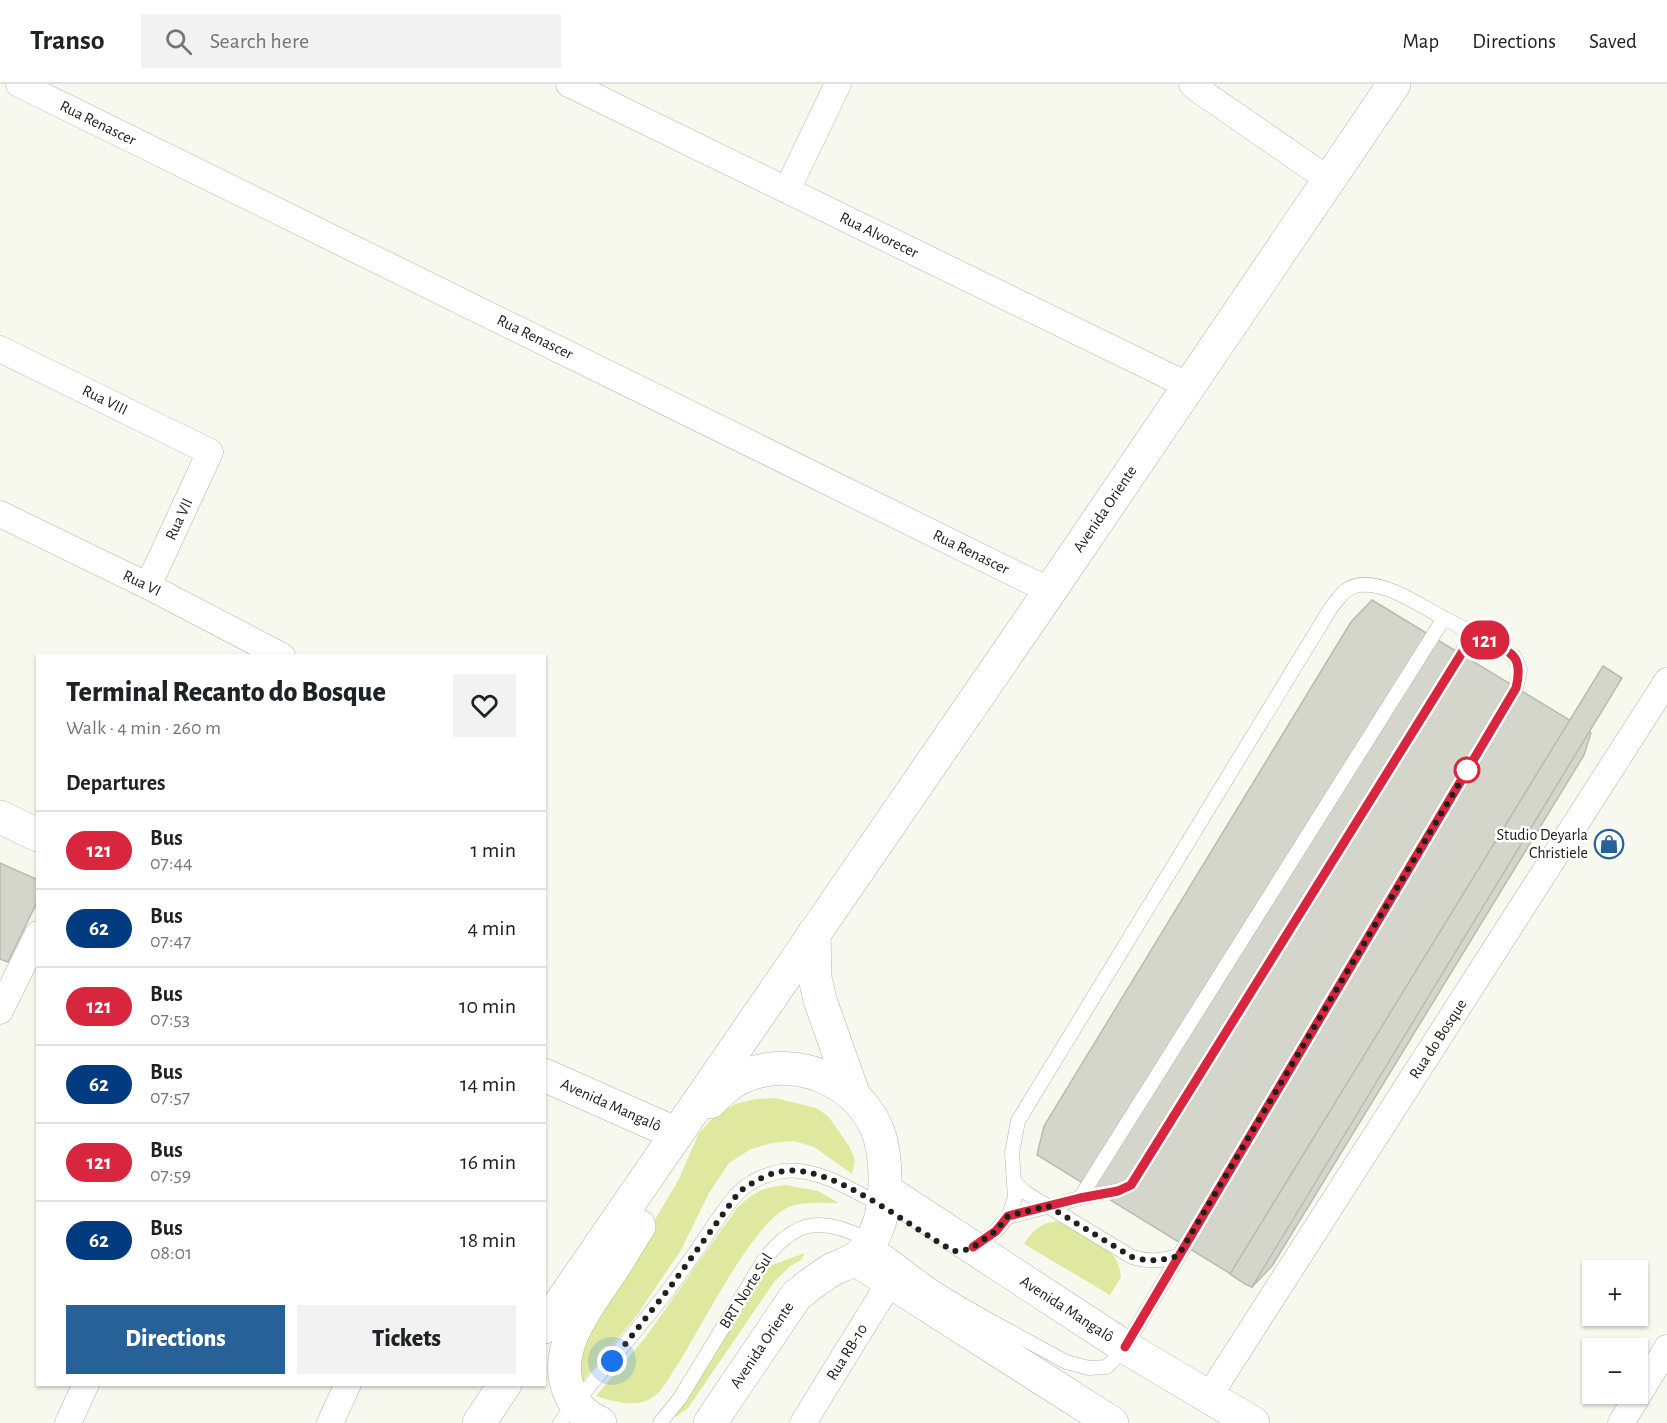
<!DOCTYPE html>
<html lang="en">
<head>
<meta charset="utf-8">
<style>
  :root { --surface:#fff; --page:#f2f2f2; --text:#202124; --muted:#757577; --line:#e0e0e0; --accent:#286098 }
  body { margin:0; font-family:"Alegreya Sans",sans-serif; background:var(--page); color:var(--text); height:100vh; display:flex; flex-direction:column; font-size:22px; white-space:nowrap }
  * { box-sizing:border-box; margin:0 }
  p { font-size:20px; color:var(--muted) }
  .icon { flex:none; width:33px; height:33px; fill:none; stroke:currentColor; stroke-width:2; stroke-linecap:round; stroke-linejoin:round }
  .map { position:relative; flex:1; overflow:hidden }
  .sheet { position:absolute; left:36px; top:570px; width:510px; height:732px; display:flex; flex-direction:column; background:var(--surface); border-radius:0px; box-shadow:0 2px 4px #0004 }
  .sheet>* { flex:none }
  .badge { padding:0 12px; border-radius:20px; font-size:21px; line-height:39px }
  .buttons { position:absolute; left:1582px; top:1176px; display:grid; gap:12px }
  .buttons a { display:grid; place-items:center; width:66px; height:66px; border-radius:0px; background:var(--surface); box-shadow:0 2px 4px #0004; font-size:30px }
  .you { position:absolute; width:30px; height:30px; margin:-15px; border:4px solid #fff; border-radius:50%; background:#1a73e8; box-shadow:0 0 0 9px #1a73e833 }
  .map>.badge { position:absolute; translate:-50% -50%; box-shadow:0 0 0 3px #fff }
  h2 { padding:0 30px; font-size:22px; line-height:54px }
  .round { display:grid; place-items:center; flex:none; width:63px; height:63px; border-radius:0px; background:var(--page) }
  .summary { display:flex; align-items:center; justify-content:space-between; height:102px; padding:0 30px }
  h1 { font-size:28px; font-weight:800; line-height:45px }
  .primary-button { display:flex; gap:12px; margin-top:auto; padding:12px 30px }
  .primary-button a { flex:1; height:69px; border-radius:0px; background:var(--accent); color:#fff; font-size:24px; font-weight:800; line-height:69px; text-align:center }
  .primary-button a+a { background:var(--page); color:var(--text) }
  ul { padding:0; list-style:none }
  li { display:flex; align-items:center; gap:18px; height:78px; padding:0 30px; border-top:2px solid var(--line) }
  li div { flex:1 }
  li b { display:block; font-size:22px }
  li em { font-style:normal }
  li .badge { min-width:66px; font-weight:700; text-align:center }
  header { display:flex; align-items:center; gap:36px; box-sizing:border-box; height:84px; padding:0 30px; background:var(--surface); border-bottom:2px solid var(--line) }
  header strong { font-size:28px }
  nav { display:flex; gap:33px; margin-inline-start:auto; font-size:21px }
  .search { width:420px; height:54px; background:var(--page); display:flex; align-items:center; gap:15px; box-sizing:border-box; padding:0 21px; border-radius:0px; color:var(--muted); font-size:22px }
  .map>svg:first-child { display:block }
</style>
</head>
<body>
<header>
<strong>Transo</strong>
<div class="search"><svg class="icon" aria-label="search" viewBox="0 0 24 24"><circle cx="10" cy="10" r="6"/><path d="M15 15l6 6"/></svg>Search here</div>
<nav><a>Map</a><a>Directions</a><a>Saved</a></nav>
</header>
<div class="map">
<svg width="1667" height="1339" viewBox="0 0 1667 1339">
  <rect width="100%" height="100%" fill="#f7f9ee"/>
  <g fill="#dfe89f">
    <polygon points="775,1014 816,1024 828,1032 849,1062 855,1076 852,1090 814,1063 794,1057 772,1059 751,1065 729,1079 709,1109 681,1166 637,1231 578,1303 574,1283 620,1188 656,1134 679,1095 699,1049 713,1034 735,1020 756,1015"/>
    <path d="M785 1101 818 1107 839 1119C823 1119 804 1117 789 1123 752 1138 700 1247 676 1283 669 1293 662 1309 650 1315 634 1324 612 1317 596 1312L645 1254 737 1124C754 1108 761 1104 785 1101Z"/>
    <path d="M1056 1137C1075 1144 1099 1155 1113 1171 1118 1177 1120 1185 1121 1193L1110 1211 1024 1160C1032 1147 1041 1139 1056 1137Z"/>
    <polygon points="805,1169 801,1176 790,1182 774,1198 688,1324 677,1332 669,1333 762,1189 772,1181"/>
  </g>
  <g fill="#d4d6cb" stroke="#b9bbb0" stroke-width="1.5">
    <polygon points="1372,516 1591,649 1584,671 1272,1182 1252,1203 1037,1071 1044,1042 1351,538"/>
    <polygon points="1603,582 1622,594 1252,1203 1245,1200 1230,1190"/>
    <polygon points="0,779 38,796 38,816 8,878 0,875"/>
  </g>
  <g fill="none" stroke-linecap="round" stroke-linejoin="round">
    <g stroke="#b3b5aa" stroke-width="15">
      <g id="lane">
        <path d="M1014 1097 1026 1109 1132 1173C1149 1178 1161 1177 1178 1172"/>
        <polyline points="1008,1133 1080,1114 1117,1107 1131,1101 1468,559 1479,553"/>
        <path d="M974 1163 996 1147 1008 1133 1015 1114 1012 1069 1018 1037 1332 522C1336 518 1340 512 1344 508 1370 485 1420 522 1444 534"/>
        <path d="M560 1339C595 1293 634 1251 669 1205 684 1185 698 1165 711 1145 720 1133 728 1119 738 1109 750 1097 767 1090 783 1087 816 1082 856 1108 884 1123"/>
        <path d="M660 1339 680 1314 764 1176C777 1159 797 1140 820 1141 865 1143 900 1181 935 1204 977 1231 1023 1254 1066 1278L1089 1284 1107 1283 1125 1263 1516 604 1520 586 1514 572 1444 534 1080 1114"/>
      </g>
    </g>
    <g stroke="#b3b5aa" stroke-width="27">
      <g id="street">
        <polyline points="19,0 1050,507"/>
        <polyline points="569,0 1189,302"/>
        <polyline points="1192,0 1196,4 1329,96"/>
        <polyline points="787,106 838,0"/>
        <polyline points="0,265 210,368 148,502"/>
        <polyline points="0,430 148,502 282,572"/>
        <polyline points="0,927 38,850"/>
        <polyline points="1209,1312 1667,597"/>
        <polyline points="68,1339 86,1300"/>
        <polyline points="330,1339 348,1300"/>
        <polyline points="803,1339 890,1198"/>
        <polyline points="1621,1339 1667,1264"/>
      </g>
    </g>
    <g stroke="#b3b5aa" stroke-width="34">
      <g id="secondary">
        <polyline points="0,733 38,751"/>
        <polyline points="814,849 815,894 820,916 854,1012"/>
        <polyline points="544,991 677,1050"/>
        <polyline points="885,1106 1125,1263 1253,1339"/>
        <polyline points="855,1175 1112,1339"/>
        <polyline points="544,1243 1050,507 1394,0"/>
        <polyline points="479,1339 505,1300"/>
        <path d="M600 1339C585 1332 575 1323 569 1307 552 1265 587 1223 609 1190 620 1174 629 1158 639 1142"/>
        <path d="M710 1339 796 1212C808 1202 820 1193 833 1185 844 1180 856 1177 864 1167 880 1148 885 1123 885 1098 885 1080 884 1062 877 1045 855 995 796 972 747 991 732 996 721 1007 710 1018"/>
      </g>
    </g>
    <use href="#lane" stroke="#fff" stroke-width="14"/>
    <use href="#street" stroke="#fff" stroke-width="26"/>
    <use href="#secondary" stroke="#fff" stroke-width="33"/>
  </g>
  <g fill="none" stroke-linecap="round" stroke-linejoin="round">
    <g stroke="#fff" stroke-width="14">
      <path id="line" d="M973 1163 996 1147 1008 1132 1080 1114 1118 1107 1131 1101 1468 559 1479 553C1507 568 1525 567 1516 604L1125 1263"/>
    </g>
    <use href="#line" stroke="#d7263d" stroke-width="9"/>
    <path stroke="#20211d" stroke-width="6" stroke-dasharray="0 10.8" d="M612 1277 671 1202 739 1108C753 1098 767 1089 785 1087 835 1081 910 1144 954 1167H963L973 1163 996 1147 1008 1132 1048 1122 1132 1173C1149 1178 1161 1177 1178 1172L1469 683 1467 686"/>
  </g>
  <defs>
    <g id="shop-ring" transform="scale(1.5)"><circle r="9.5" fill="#fff" stroke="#286098" stroke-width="1.5"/><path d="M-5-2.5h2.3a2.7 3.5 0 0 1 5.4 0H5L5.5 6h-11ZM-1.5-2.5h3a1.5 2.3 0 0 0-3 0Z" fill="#286098"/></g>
  </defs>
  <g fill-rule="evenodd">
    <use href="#shop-ring" x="1609" y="760"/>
  </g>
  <circle fill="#fff" stroke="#d7263d" stroke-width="3" cx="1467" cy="686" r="12"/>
  <g text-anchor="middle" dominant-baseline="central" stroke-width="5" stroke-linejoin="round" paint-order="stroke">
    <g font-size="16" fill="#20211d" stroke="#fff">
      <text transform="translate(98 39) rotate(26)">Rua Renascer</text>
      <text transform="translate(879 151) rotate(26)">Rua Alvorecer</text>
      <text transform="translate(535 253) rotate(26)">Rua Renascer</text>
      <text transform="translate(105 316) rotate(26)">Rua VIII</text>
      <text transform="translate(1105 425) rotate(-56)">Avenida Oriente</text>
      <text transform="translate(179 435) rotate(-65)">Rua VII</text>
      <text transform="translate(971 468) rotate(26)">Rua Renascer</text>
      <text transform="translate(142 499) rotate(26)">Rua VI</text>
      <text transform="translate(1438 955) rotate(-57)">Rua do Bosque</text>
      <text transform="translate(611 1021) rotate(24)">Avenida Mangalô</text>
      <text transform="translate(746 1207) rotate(-58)">BRT Norte Sul</text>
      <text transform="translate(1067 1225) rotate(33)">Avenida Mangalô</text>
      <text transform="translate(762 1261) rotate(-56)">Avenida Oriente</text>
      <text transform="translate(847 1268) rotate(-58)">Rua RB-10</text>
    </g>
    <g font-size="16" fill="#20211d" stroke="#fff" text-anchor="end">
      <text x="1588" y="751">Studio Deyarla<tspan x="1588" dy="18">Christiele</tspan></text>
    </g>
  </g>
</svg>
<div class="buttons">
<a>+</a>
<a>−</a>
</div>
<div class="you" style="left:612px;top:1277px"></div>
<b class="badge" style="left:1485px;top:556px;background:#d7263d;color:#fff">121</b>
<section class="sheet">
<div class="summary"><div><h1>Terminal Recanto do Bosque</h1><p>Walk · 4 min · 260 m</p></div><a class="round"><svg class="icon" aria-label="heart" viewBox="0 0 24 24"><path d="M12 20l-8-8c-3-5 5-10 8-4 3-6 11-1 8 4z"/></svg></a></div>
<h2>Departures</h2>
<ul>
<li><span class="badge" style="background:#d7263d;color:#fff">121</span><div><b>Bus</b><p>07:44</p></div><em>1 min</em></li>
<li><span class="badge" style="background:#003b80;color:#fff">62</span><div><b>Bus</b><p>07:47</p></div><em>4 min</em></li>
<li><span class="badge" style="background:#d7263d;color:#fff">121</span><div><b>Bus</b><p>07:53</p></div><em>10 min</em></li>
<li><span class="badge" style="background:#003b80;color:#fff">62</span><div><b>Bus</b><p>07:57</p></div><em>14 min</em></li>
<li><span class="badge" style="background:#d7263d;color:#fff">121</span><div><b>Bus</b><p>07:59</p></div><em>16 min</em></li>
<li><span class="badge" style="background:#003b80;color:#fff">62</span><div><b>Bus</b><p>08:01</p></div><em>18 min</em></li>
</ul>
<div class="primary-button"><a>Directions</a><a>Tickets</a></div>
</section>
</div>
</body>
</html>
